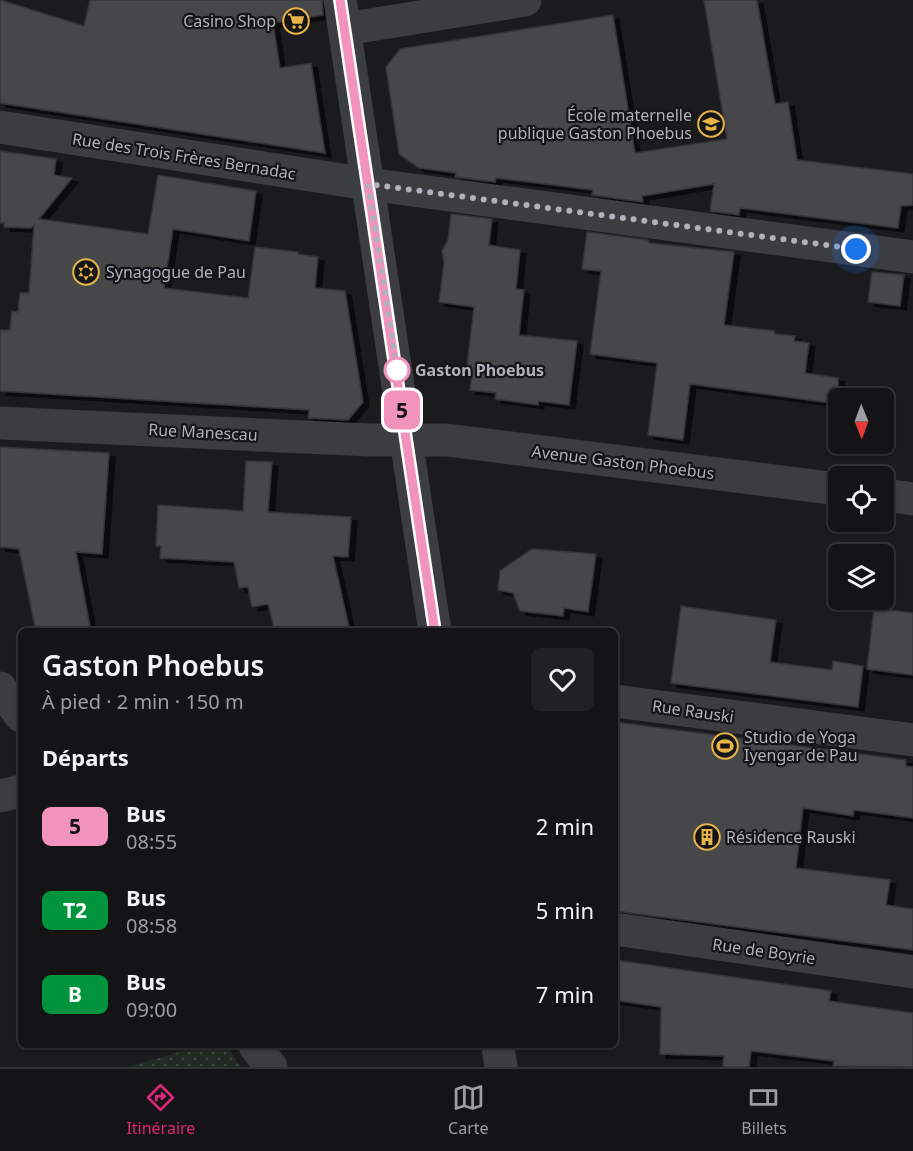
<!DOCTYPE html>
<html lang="fr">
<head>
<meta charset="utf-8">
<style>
  :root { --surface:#141416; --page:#212123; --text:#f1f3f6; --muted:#9d9ea1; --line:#333335; --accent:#db2777 }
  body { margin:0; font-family:"Noto Sans",sans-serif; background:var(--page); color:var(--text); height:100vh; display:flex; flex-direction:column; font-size:22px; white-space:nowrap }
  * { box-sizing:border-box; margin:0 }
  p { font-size:20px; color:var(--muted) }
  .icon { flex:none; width:33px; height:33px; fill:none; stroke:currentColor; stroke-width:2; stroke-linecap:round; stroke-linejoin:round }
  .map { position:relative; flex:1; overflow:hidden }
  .sheet { position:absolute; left:18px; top:628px; width:600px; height:420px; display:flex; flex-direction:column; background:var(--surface); border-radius:9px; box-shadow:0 2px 4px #0004,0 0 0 2px var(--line) }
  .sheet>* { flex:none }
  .badge { padding:0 12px; border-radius:9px; font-size:21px; line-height:39px }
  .needle { width:39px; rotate:179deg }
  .fabs { position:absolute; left:828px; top:388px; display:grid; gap:12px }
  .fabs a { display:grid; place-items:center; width:66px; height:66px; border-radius:9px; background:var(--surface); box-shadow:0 2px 4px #0004,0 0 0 2px var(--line); font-size:30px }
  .you { position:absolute; width:30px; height:30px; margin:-15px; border:4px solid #fff; border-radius:50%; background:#1a73e8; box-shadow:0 0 0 9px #1a73e833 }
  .map>.badge { position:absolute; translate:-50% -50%; box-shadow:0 0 0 3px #fff }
  h2 { padding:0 24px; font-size:22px; line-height:54px }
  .round { display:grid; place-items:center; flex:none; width:63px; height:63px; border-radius:9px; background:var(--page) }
  .headline { display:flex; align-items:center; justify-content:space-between; height:102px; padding:0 24px }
  h1 { font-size:28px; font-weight:600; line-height:45px }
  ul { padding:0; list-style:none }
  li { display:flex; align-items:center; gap:18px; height:84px; padding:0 24px }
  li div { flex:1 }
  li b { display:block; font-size:22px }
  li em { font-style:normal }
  li .badge { min-width:66px; font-weight:700; text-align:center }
  .tabs { display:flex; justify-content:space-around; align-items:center; height:84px; border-top:2px solid var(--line); background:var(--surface); font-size:16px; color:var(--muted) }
  .tabs a { display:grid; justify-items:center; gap:3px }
  .tabs .current { color:var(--accent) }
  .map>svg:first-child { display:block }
</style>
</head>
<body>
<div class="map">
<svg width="913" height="1067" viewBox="0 0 913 1067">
  <defs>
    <pattern id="park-dots" width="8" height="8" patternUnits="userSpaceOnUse" patternTransform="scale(1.5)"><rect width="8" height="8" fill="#232a24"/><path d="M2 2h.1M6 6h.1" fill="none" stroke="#404642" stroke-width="1.8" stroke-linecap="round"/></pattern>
    <filter id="shadow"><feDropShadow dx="6" dy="4" stdDeviation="0" flood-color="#0009"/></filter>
  </defs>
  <rect width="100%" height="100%" fill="#1b1a1d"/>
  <polygon fill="url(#park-dots)" points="200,1046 226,1046 241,1067 127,1067"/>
  <g fill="#45464a" stroke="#353538" stroke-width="1.5" filter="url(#shadow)">
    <polygon points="0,0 84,26 90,0 322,0 323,15 273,23 280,68 311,63 325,153 0,103"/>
    <polygon points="704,0 757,0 775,104 788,102 797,160 913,174 913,205 901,206 898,228 740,208 739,215 710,211 714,184 642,196 643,202 592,195 593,190 496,178 495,182 455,177 456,173 419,168 399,154 386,67 400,49 613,15 635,153 727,139"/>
    <polygon points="0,151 56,159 54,175 72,178 39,219 148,234 158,175 256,191 249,241 173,229 164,288 248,298 255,247 298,252 298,254 318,257 315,288 345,291 363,402 348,420 308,418 309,410 0,391 0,330 10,330 12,311 18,312 20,293 29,293 34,225 31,228 4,227 4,223 0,223"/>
    <polygon points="451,214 492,219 489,245 520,250 516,289 524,290 519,335 577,341 569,405 538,401 538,405 495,399 496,393 470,390 472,375 466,374 474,307 439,302 444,262 442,251 448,240"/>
    <polygon points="587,232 648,240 649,243 734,252 724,325 774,331 775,334 795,336 794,341 809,343 805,373 838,378 838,404 690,384 683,440 648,435 657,363 590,354 601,271 582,269"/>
    <polygon points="872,272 904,275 900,306 868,302"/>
    <polygon points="0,447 109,453 102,554 76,552 91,632 36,632 19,549 0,547"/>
    <polygon points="246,461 272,462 268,512 351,517 348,557 333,556 350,632 275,632 268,604 252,607 248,587 239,588 234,562 160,558 161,546 156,546 158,505 243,511"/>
    <polygon points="532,549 596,554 588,612 564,608 563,616 520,611 513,593 498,590 500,571"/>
    <polygon points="681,606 776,620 770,662 832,670 833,661 863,666 858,707 671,683"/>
    <polygon points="874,608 913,613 913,675 867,669"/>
    <polygon points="615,722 906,760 906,766 913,767 913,818 854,810 853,816 803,808 796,868 890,880 886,905 913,909 913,950 615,911"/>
    <polygon points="615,960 831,991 829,1001 913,1013 913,1067 833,1066 834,1061 751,1051 749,1067 723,1067 724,1056 660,1054 661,1007 615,1000"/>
  </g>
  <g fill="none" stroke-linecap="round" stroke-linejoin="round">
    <g stroke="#3c3d41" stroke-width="33">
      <polyline points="345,29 525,0"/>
      <polyline points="0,127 368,184 913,257"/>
      <polyline points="0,423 370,440 447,440 838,489"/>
      <polyline points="884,495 913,499"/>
      <polyline points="0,688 21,716"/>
      <polyline points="615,701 913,740"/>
      <polyline points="0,796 21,791"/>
      <polyline points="615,929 913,972"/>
      <polyline points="255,1046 271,1067"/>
    </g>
    <g stroke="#3c3d41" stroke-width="33">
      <polyline points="340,0 435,632"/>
      <polyline points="498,1046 501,1067"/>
    </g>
  </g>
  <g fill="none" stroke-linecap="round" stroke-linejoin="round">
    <g stroke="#fff" stroke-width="14">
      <polyline id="line" points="340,0 435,632"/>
    </g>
    <use href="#line" stroke="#f193bd" stroke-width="9"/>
    <polyline stroke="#aeb2bb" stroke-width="6" stroke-dasharray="0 10.8" points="397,370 398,374 368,184 856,249"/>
  </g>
  <defs>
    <g id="supermarket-ring" transform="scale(1.35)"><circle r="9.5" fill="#151518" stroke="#e8b347" stroke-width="1.5"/><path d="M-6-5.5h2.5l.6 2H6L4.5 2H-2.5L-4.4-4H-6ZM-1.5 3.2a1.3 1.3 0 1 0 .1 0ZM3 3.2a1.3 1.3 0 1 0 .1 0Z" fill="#e8b347"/></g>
    <g id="school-ring" transform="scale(1.35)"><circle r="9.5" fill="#151518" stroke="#e8b347" stroke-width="1.5"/><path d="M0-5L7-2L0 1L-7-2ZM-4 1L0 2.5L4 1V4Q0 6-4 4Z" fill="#e8b347"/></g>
    <g id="synagogue-ring" transform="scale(1.35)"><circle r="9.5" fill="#151518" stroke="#e8b347" stroke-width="1.5"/><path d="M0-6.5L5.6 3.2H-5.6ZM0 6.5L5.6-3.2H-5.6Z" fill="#e8b347"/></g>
    <g id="stadium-ring" transform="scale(1.35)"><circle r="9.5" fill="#151518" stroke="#e8b347" stroke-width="1.5"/><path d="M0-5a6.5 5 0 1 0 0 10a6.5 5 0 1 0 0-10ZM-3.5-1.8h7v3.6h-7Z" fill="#e8b347"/></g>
    <g id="building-ring" transform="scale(1.35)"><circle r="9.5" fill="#151518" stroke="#e8b347" stroke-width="1.5"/><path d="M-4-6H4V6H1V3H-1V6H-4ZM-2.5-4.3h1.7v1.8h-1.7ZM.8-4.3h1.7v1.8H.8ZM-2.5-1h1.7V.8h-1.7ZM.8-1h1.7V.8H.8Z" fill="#e8b347"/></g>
  </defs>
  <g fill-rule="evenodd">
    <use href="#supermarket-ring" x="296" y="21"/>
    <use href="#school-ring" x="711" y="124"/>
    <use href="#synagogue-ring" x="86" y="272"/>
    <use href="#stadium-ring" x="725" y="746"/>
    <use href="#building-ring" x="707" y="837"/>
  </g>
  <circle fill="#fff" stroke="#f193bd" stroke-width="3" cx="397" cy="370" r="12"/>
  <g text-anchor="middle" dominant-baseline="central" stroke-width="4.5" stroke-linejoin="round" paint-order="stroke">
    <g font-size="16" fill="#aeb2bb" stroke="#151518" text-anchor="start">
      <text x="276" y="21" text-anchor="end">Casino Shop</text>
      <text x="692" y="115" text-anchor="end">École maternelle<tspan x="692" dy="18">publique Gaston Phoebus</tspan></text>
      <text x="106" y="272">Synagogue de Pau</text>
      <text x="744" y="737">Studio de Yoga<tspan x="744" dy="18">Iyengar de Pau</tspan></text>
      <text x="726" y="837">Résidence Rauski</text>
    </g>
    <g font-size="16" fill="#aeb2bb" stroke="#151518">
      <text transform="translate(184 156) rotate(9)">Rue des Trois Frères Bernadac</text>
      <text transform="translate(203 432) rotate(3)">Rue Manescau</text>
      <text transform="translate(623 462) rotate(7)">Avenue Gaston Phoebus</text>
      <text transform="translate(693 711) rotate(8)">Rue Rauski</text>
      <text transform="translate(764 951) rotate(8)">Rue de Boyrie</text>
    </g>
    <g font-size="16" font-weight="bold" fill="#aeb2bb" stroke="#151518" text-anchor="start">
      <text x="415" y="370">Gaston Phoebus</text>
    </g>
  </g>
</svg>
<div class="fabs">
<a><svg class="needle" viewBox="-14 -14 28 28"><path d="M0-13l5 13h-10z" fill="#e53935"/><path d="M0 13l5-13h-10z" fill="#9d9ea1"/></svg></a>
<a><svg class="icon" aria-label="locate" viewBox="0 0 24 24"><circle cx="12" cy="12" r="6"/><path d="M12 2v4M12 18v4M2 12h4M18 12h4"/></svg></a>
<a><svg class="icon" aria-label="layers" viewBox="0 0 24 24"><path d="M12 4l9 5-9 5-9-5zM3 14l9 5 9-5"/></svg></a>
</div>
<div class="you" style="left:856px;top:249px"></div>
<b class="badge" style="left:402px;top:410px;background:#f193bd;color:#111">5</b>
<section class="sheet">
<div class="headline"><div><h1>Gaston Phoebus</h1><p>À pied · 2 min · 150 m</p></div><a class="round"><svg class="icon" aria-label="heart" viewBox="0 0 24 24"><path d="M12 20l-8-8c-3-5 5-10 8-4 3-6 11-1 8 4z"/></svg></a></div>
<h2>Départs</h2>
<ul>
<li><span class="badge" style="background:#f193bd;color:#111">5</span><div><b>Bus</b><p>08:55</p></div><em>2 min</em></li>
<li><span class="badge" style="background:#00943c;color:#fff">T2</span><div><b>Bus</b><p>08:58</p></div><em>5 min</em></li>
<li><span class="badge" style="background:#00943c;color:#fff">B</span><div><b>Bus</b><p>09:00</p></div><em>7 min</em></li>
</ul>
</section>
</div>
<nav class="tabs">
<a class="current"><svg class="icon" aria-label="directions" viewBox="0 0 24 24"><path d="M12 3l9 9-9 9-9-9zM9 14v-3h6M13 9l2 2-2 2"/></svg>Itinéraire</a>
<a><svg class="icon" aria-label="map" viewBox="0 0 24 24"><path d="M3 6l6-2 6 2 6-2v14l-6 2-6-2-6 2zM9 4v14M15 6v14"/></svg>Carte</a>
<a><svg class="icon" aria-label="tickets" viewBox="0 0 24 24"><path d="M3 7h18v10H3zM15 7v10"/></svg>Billets</a>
</nav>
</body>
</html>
